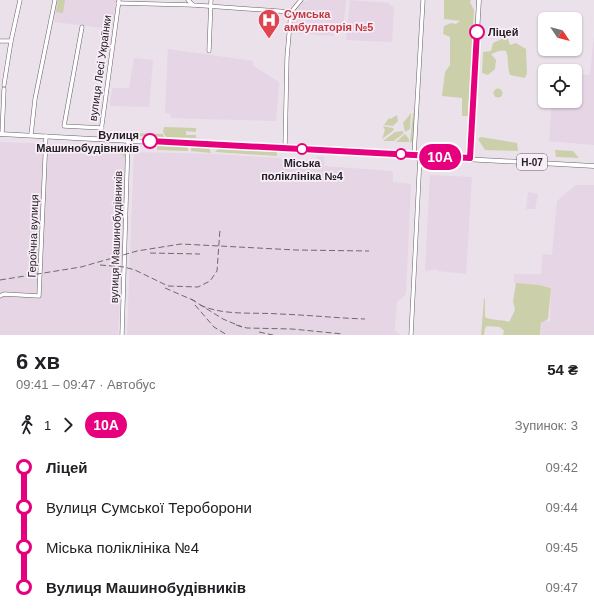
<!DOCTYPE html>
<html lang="uk">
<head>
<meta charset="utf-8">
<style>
  :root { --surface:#fff; --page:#f2f2f2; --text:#202124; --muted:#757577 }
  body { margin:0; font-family:Helvetica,sans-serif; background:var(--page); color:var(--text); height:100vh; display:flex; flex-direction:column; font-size:15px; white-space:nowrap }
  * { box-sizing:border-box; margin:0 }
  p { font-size:13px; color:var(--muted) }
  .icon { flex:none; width:22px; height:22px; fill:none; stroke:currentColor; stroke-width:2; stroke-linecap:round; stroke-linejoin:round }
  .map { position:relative; height:335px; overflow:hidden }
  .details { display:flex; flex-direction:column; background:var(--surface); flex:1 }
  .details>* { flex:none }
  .badge { padding:0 8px; border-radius:13px; font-size:14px; line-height:26px }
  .needle { width:26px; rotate:125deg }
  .tools { position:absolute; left:538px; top:12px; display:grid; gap:8px }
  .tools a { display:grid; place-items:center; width:44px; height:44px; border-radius:6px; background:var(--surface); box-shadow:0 1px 3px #0004; font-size:20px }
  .map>.badge { position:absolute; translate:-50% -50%; box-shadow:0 0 0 2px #fff }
  .legs { display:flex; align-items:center; gap:6px; height:44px; padding:0 16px; font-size:13px }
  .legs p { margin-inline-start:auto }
  .headline { display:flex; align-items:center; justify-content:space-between; height:68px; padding:0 16px }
  h1 { font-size:22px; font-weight:600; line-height:30px }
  ul { padding:0 16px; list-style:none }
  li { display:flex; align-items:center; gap:14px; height:40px; font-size:15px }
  li i { display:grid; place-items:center; width:6px; height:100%; margin:0 5px; background:currentColor }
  li i::after { content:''; width:10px; height:10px; margin:-5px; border:3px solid; border-radius:50%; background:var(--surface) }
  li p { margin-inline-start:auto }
  li:first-child i { background:linear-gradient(#0000 50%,currentColor 0) }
  li:last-child i { background:linear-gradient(currentColor 50%,#0000 0) }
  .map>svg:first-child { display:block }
</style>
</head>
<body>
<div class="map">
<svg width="594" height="335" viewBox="0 0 594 335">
  <rect width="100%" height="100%" fill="#eae1eb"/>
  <g fill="#e5d5e5">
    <polygon points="57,0 116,0 112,29 54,22"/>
    <polygon points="307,0 346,0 343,30 328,30 334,31 334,36 292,33 291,32 292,16 304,1 307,2"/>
    <polygon points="350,0 388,3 394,8 392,42 346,40"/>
    <polygon points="594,35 594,145 549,141 552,101 575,101 575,74 590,75"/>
    <polygon points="168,49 253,61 253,66 279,82 276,121 171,118 171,114 165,113"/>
    <polygon points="134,58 153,60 149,107 110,106 112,88 129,88"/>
    <polygon points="0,142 128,147 118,335 0,335"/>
    <polygon points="134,152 213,154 281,158 281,160 294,161 295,159 317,160 317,156 324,157 324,166 391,171 393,173 393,182 411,184 406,294 397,302 395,327 395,331 401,335 127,335"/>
    <polygon points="430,175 472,177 466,274 438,271 437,269 425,271"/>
    <polygon points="576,185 594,185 594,335 541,335 542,321 550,321 551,287 514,283 514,274 541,274 543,254 552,255 557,201"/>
    <polygon points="528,192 538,194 535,209 526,209"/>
  </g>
  <g fill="#ccd0aa">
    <polygon points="58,0 65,0 63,13 56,12"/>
    <polygon points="444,0 471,0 470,2 474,10 468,116 462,116 462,98 442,96 445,72 450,65 450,37 443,34 444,26 451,23 456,24 460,21 444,19"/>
    <path d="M504 38 508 39 510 45 516 43 526 49 527 73 525 78 510 75C507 67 509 58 506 51 499 50 497 52 491 54L496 60 495 69 488 75 482 73 483 52 491 51 493 43Z"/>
    <circle cx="498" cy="93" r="4.5"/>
    <polygon points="411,113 410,129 405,132 403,123"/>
    <polygon points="413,113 415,113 413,142 410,142"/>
    <polygon points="397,115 398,121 393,126 384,125 389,118 390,119"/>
    <polygon points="383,126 393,128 394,130 382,139 385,130"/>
    <polygon points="164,127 196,128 196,132 186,131 186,135 196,135 196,138 166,137 163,132"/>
    <polygon points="402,131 404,133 394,141 383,141 395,132"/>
    <polygon points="103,132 163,134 164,137 103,134"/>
    <polygon points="405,134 409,139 409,142 396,142"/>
    <polygon points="481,137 517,143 518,151 485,150 478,139"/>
    <polygon points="157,145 188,147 188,151 157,150"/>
    <polygon points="432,145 450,147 451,151 420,148"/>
    <polygon points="105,146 125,147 125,157 116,150 103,150"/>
    <polygon points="191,147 209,148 211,153 191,151"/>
    <polygon points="219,148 277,152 277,156 215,152"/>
    <polygon points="555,150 573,151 579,158 556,157"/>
    <path d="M516 283 539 285 551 288 548 319 541 323 540 335H503L504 331 500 327 487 326 485 328 484 335H481L484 299H485V317C492 321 501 319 509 322L515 310 513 301Z"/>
  </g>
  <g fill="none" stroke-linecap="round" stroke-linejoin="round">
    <g stroke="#69616a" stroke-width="4.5">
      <g id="minor">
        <polyline points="188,0 193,5 291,12 301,0"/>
        <polyline points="118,3 193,5"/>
        <polyline points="82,27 64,126 102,128"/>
        <polyline points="0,41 11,41"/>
        <polyline points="209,51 211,0"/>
        <polyline points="4,85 11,41 20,0"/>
        <polyline points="2,134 4,89"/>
        <polyline points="31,135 35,99 55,0"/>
        <polyline points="100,139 119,0"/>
        <polyline points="285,149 287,57 291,12"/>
        <polyline points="414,155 423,0"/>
        <polyline points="0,296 4,294 39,296 46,136"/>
        <polyline points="122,335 128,140"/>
        <polyline points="411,335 420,156"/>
      </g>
    </g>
    <g stroke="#69616a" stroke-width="5">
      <g id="major">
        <polyline points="0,134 594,166"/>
        <polyline points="470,158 479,0"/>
      </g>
    </g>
    <use href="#minor" stroke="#fff" stroke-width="3.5"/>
    <use href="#major" stroke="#fff" stroke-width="4"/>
    <g stroke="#706a71" stroke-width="1" stroke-dasharray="6 3" stroke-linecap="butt">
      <polyline points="150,253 200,254"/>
      <polyline points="100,265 124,267 135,270 168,286 198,287 210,281 217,271 220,229"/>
      <polyline points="0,280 81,267 137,251 181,244 296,250 369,251"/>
      <polyline points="165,288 195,301"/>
      <polyline points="191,299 223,319 242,327"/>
      <polyline points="195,305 214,327 227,335"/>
      <path d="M200 305C224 316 253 312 279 314 308 315 336 318 365 319"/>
      <polyline points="236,325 247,328 292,329 343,334"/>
      <polyline points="259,332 273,335"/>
    </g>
  </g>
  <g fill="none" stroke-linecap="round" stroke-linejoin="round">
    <g stroke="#fff" stroke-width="9">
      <polyline id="line-1" points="150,141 470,158 477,32"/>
    </g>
    <use href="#line-1" stroke="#e6007e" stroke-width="6"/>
  </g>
  <defs>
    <g id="hospital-pin" transform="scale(1.15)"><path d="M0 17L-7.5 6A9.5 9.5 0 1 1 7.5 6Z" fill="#e0444e" stroke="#f8eef8"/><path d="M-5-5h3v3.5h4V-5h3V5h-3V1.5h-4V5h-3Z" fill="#fff"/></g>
  </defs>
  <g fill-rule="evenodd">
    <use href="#hospital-pin" x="269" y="20"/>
  </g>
  <g fill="#fff" stroke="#e6007e" stroke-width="2">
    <circle cx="477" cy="32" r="7"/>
    <circle cx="150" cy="141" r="7"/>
    <circle cx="302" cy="149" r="5"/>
    <circle cx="401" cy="154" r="5"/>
  </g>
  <g text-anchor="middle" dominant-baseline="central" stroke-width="3.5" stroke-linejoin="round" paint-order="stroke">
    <rect fill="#f8eef8" stroke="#645e64" stroke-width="1" x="517" y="154" width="30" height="16" rx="3"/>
    <g font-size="10" font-weight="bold" fill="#252125">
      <text x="532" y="162">Н-07</text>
    </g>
    <g font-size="11" font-weight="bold" fill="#be3a42" stroke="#f8eef8" text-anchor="start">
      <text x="284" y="14">Сумська<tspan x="284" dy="13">амбулаторія №5</tspan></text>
    </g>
    <g font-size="11" font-weight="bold" fill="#252125" stroke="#f8eef8" text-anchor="start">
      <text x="488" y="32">Ліцей</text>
      <text x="139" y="135" text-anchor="end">Вулиця<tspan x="139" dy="13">Машинобудівників</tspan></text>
      <text x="302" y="163" text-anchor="middle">Міська<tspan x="302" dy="13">поліклініка №4</tspan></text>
    </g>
    <g font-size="11" fill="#252125" stroke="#f8eef8">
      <text transform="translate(100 68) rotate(-82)">вулиця Лесі Українки</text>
      <text transform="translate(33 236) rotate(-88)">Героїчна вулиця</text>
      <text transform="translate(116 237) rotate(-88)">вулиця Машинобудівників</text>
    </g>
  </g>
</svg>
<div class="tools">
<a><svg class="needle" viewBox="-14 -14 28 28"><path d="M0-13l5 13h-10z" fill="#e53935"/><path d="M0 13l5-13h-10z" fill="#757577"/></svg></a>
<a><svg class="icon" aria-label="locate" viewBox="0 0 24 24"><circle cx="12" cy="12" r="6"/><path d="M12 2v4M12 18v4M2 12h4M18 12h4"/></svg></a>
</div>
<b class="badge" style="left:440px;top:157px;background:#e6007e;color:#fff">10А</b>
</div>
<section class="details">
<div class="headline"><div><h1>6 хв</h1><p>09:41 – 09:47 · Автобус</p></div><b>54 ₴</b></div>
<div class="legs"><svg class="icon" aria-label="walk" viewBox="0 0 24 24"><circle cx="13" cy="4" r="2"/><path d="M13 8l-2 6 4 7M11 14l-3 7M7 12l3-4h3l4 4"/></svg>1<svg class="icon" aria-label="forward" viewBox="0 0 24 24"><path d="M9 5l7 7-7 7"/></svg><b class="badge" style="background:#e6007e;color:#fff">10А</b><p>Зупинок: 3</p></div>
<ul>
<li><i style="color:#e6007e"></i><b>Ліцей</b><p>09:42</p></li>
<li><i style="color:#e6007e"></i><span>Вулиця Сумської Тероборони</span><p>09:44</p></li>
<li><i style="color:#e6007e"></i><span>Міська поліклініка №4</span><p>09:45</p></li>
<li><i style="color:#e6007e"></i><b>Вулиця Машинобудівників</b><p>09:47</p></li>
</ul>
</section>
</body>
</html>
